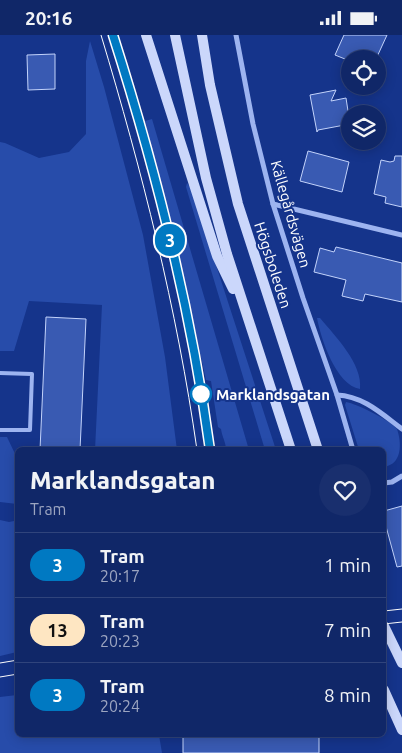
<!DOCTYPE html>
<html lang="en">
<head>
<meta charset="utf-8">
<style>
  :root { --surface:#102768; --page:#192f6e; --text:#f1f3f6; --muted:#9ca5c0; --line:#30447c }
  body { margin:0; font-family:Ubuntu,sans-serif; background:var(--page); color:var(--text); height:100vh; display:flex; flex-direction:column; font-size:19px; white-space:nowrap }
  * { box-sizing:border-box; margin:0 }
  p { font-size:16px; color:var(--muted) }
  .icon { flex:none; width:28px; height:28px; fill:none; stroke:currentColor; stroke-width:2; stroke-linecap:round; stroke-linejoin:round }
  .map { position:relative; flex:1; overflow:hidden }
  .side { position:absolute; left:15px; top:412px; width:371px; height:290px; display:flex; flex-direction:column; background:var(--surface); border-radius:8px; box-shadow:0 2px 12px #0003,0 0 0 1px var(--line) }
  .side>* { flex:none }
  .badge { padding:0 10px; border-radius:16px; font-size:18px; line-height:32px }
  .buttons { position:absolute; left:341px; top:15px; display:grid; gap:10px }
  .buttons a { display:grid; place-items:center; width:45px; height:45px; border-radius:50%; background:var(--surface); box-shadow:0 2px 12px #0003,0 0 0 1px var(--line); font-size:25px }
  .map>.badge { position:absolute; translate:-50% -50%; box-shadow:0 0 0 2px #fff }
  .round { display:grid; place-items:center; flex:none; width:52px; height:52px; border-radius:26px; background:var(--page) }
  .summary { display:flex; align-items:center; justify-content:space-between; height:85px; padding:0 15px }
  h1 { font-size:24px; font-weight:800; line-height:38px }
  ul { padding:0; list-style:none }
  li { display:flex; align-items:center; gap:15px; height:65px; padding:0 15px; border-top:1px solid var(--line) }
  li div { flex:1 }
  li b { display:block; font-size:19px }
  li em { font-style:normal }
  li .badge { min-width:55px; font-weight:700; text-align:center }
  .status { display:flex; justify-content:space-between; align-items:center; height:35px; padding:0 25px; background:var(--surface); direction:ltr }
  .status svg { height:14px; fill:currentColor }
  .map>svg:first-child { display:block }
</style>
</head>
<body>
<div class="status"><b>20:16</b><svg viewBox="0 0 49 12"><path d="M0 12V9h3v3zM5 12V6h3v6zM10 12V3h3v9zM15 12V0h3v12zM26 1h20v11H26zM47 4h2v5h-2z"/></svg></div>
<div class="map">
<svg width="402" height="718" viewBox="0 0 402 718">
  <rect width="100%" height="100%" fill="#15348b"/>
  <g fill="#274caa">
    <polygon points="90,6 104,52 143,200 165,322 177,415 95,415 102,270 29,266 14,316 0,316 0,107 5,108 39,123 69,117 86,99 86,26"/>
    <path d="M152 84 249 415H226C226 407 222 402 221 394L218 392 211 346 206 345 182 236 145 86Z"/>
    <polygon points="187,148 191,153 276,415 265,415 262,405 186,152"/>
    <path d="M317 283H320C335 301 363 329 360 354 336 350 321 304 317 283Z"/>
    <path d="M346 367C357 369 390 385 397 394 402 409 402 429 384 432V415H359L345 370Z"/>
    <polygon points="0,402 7,402 17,423 17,469 0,467"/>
    <polygon points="16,475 17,475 17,617 0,621 0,485 9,487 14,486 16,482"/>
    <polygon points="17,660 18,700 159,700 162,718 0,718 0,662"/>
  </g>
  <g fill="#395ab2" stroke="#c3d3fb">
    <polygon points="344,0 387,0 376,24 345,24 335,20"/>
    <polygon points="55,19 55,54 28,55 27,20"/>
    <polygon points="336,55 331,66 346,63 350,89 318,95 317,97 310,60"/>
    <polygon points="308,116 349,127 342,157 300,146"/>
    <polygon points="395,121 402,121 402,172 385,168 386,162 374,159 381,125 390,127 394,126"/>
    <polygon points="336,212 402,228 402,267 365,259 363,266 342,261 346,245 314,237 320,213 334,217"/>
    <polygon points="46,282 86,284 80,415 40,415"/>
    <polygon points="402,471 402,531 397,532 384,484 384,476"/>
    <rect x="183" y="700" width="136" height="18"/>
  </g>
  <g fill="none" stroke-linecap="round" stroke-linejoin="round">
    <polyline stroke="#9db4f0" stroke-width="4" points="0,338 32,339 30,395 0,395"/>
    <g stroke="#9db4f0" stroke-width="5">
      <polyline points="236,0 253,89 273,169 303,263 337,360 353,415"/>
      <polyline points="273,169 402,200"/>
      <path d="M337 360C363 361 382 379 402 394"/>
      <polyline points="384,448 392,447 402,441"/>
    </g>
    <g stroke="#cbd7fb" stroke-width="10">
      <polyline points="146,0 217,221 233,254"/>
      <polyline points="175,0 206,143 227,219 291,415"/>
      <polyline points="202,0 210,50 238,169 318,415"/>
      <polyline points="384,591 402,628"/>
      <polyline points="384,655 402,695"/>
    </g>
    <g stroke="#fff" stroke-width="1">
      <path d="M101 0C142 136 177 274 197 415"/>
      <path d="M113 0C157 135 190 274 210 415"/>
      <polyline points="384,576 402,574"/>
      <polyline points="384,589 402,587"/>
      <polyline points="0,628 18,625"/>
      <polyline points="0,642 18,639"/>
    </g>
  </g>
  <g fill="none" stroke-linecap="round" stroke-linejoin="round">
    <g stroke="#fff" stroke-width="11">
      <path id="line" d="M113 0C156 135 191 274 210 415"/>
    </g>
    <use href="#line" stroke="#0079c2" stroke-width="8"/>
  </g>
  <circle fill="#fff" stroke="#0079c2" stroke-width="2.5" cx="201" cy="359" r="10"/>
  <g text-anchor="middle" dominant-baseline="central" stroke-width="4" stroke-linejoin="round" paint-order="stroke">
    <g font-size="15" fill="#fff" stroke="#15348b">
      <text transform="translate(291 179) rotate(74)">Källegårdsvägen</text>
      <text transform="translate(273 230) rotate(72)">Högsboleden</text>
    </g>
    <g font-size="15" font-weight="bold" fill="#fff" stroke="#15348b" text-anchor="start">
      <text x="216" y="359">Marklandsgatan</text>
    </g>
  </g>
</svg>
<div class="buttons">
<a><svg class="icon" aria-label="locate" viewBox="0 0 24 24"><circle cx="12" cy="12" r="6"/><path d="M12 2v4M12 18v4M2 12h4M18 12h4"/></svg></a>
<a><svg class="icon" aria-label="layers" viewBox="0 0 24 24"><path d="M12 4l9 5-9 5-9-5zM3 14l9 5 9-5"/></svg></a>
</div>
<b class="badge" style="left:170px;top:205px;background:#0079c2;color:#fff">3</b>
<section class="side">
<div class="summary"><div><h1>Marklandsgatan</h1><p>Tram</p></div><a class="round"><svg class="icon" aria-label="heart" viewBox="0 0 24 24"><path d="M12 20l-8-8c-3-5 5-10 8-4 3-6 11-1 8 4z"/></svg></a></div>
<ul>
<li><span class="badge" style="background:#0079c2;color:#fff">3</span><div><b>Tram</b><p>20:17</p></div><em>1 min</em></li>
<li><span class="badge" style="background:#fee6c2;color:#111">13</span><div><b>Tram</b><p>20:23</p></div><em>7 min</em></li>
<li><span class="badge" style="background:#0079c2;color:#fff">3</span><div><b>Tram</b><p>20:24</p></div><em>8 min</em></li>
</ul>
</section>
</div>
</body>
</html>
